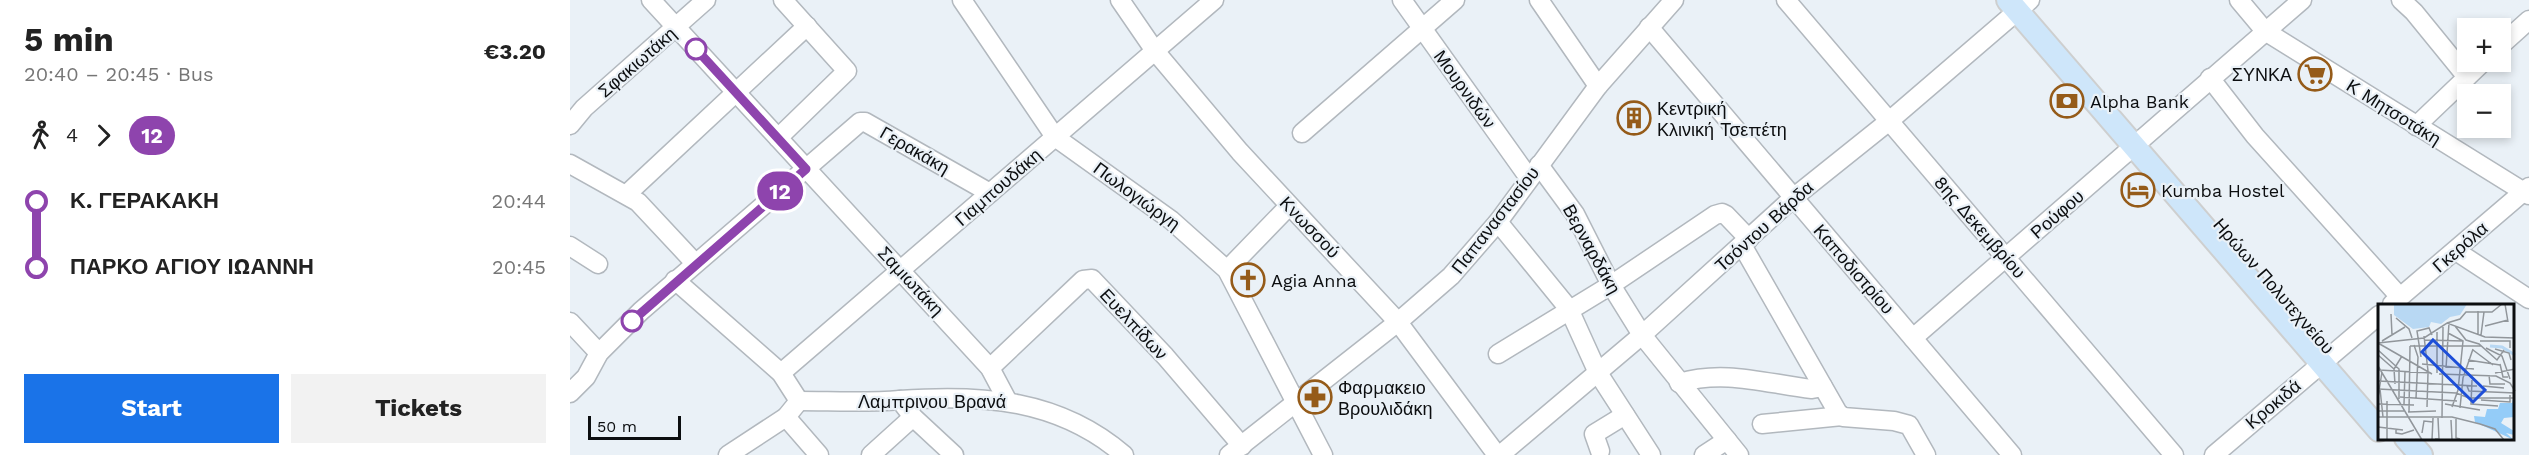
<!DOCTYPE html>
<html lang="en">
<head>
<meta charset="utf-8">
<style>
  :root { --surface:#fff; --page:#f2f2f2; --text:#222; --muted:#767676; --accent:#1a73e8 }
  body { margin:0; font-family:"Work Sans",sans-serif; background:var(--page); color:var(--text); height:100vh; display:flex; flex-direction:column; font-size:22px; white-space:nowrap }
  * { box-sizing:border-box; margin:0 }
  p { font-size:20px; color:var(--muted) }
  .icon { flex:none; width:33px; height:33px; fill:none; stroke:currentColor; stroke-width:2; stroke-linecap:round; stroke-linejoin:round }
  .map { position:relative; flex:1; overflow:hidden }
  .details { display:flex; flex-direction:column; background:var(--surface); width:570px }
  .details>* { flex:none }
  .badge { padding:0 12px; border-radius:20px; font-size:21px; line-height:39px }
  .buttons { position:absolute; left:1887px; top:18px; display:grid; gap:12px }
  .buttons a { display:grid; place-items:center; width:54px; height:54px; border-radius:0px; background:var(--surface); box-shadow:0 3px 9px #0003; font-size:30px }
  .scale { position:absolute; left:18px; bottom:15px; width:93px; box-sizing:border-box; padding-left:6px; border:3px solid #0c0e10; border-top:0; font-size:16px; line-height:21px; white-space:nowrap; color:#0c0e10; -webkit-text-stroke:4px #eaf1f7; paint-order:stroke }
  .map>.badge { position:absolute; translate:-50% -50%; box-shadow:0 0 0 3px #fff }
  .legs { display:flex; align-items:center; gap:9px; height:66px; padding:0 24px; font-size:20px }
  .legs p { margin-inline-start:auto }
  .head { display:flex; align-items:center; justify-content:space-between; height:102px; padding:0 24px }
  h1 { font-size:33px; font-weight:700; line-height:45px }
  .button { display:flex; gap:12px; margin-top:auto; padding:12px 24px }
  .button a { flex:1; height:69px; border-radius:0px; background:var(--accent); color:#fff; font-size:24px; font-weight:700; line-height:69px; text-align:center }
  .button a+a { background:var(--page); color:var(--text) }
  ul { padding:0 24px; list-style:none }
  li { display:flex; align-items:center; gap:21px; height:66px; font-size:22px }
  li i { display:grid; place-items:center; width:9px; height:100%; margin:0 8px; background:currentColor }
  li i::after { content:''; width:15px; height:15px; margin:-8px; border:4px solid; border-radius:50%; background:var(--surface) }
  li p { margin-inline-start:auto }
  li:first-child i { background:linear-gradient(#0000 50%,currentColor 0) }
  li:last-child i { background:linear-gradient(currentColor 50%,#0000 0) }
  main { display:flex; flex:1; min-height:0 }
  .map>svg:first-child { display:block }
</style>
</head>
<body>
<main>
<section class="details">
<div class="head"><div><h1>5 min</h1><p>20:40 – 20:45 · Bus</p></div><b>€3.20</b></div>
<div class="legs"><svg class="icon" aria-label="walk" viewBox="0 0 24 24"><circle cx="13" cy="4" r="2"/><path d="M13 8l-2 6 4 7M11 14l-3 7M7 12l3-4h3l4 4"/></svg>4<svg class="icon" aria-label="forward" viewBox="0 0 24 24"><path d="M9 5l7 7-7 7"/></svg><b class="badge" style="background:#8e44ad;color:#fff">12</b></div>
<ul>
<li><i style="color:#8e44ad"></i><b>Κ. ΓΕΡΑΚΑΚΗ</b><p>20:44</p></li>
<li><i style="color:#8e44ad"></i><b>ΠΑΡΚΟ ΑΓΙΟΥ ΙΩΑΝΝΗ</b><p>20:45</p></li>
</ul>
<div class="button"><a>Start</a><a>Tickets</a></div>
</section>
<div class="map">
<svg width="1959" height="455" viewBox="0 0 1959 455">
  <rect width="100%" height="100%" fill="#eaf1f7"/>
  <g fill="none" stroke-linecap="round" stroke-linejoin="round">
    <g stroke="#b2b8be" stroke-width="21">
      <g id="minor">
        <polyline points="81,0 420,368 437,400"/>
        <polyline points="392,0 485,137 601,220 657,270 753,455"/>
        <polyline points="550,0 585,51 670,152 828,322 927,455"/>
        <polyline points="832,0 959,178"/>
        <polyline points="969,0 1028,86"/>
        <polyline points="1216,0 1604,455"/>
        <polyline points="1669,0 1695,31 1959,195"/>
        <polyline points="1831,0 1844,12 1897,77"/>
        <polyline points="1079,27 1442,455"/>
        <polyline points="1930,46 1959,20"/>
        <polyline points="1640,78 1685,136 1830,297"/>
        <polyline points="0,125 14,108 136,0"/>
        <polyline points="1846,126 1913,62"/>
        <polyline points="732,133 885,0"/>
        <polyline points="208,138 277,71 213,0"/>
        <polyline points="0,164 68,202 125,263"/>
        <polyline points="969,165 1005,214 1041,285 1072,335 1169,455"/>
        <polyline points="57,194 237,26"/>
        <polyline points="928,222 999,309 1028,373 1081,455"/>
        <polyline points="1172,245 1268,413 1273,417 1324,421 1339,425 1356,455"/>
        <polyline points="0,246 28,264"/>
        <polyline points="1886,251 1959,299"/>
        <polyline points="657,270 719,206"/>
        <polyline points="105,280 211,373 229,401"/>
        <polyline points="1822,304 1959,187"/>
        <polyline points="0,322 29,353"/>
        <polyline points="1343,338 1732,0"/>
        <polyline points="928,354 1041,285 1145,215 1152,213 1156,215 1179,239"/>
        <polyline points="420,368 513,280 522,279 595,356 672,446"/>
        <polyline points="211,373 644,0"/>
        <path d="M1109 383C1155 369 1197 384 1242 389L1253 387"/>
        <polyline points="0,393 16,377 29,353 71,311 290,122 295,122 420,193"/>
        <polyline points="330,400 343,417 384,455"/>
        <path d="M229 401C262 401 297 403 330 400 412 394 489 399 554 455"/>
        <polyline points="216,417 249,455"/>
        <polyline points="1192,424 1272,416"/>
        <polyline points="1030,451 1024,434 1055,415"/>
        <polyline points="158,455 216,417 229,401"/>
        <polyline points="301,455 343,417"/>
        <polyline points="659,455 828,322 881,276 928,222 1028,86 1104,0"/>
        <polyline points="930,455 1072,335 1223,198 1318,122 1460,0"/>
        <polyline points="1134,455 1157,440"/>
        <polyline points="1644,455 1809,315"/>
      </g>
    </g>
    <g stroke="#cecfcf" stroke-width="26">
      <g id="major">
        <polyline points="1438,0 1809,430"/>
        <polyline points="1836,438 1851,455"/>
      </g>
    </g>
    <use href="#minor" stroke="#fff" stroke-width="18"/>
    <use href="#major" stroke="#cee6fa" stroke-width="22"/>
  </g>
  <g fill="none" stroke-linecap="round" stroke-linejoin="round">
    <g stroke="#fff" stroke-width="14">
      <polyline id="line-1" points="62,321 236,169 126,49"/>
    </g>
    <use href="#line-1" stroke="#8e44ad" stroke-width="9"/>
  </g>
  <defs>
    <g id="supermarket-ring" transform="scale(1.725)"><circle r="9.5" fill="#eaf1f7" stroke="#955b19" stroke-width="1.5"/><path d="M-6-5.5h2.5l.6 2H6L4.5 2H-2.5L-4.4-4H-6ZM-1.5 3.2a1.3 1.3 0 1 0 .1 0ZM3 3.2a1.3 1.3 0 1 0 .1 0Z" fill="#955b19"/></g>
    <g id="bank-ring" transform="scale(1.725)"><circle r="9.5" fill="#eaf1f7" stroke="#955b19" stroke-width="1.5"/><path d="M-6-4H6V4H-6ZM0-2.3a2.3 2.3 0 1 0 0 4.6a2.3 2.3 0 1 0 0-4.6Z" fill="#955b19"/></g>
    <g id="building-ring" transform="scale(1.725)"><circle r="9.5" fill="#eaf1f7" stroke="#955b19" stroke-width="1.5"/><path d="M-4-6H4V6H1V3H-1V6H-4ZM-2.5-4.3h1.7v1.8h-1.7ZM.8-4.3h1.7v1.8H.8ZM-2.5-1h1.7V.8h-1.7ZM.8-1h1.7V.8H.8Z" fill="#955b19"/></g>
    <g id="hotel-ring" transform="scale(1.725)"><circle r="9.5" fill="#eaf1f7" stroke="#955b19" stroke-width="1.5"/><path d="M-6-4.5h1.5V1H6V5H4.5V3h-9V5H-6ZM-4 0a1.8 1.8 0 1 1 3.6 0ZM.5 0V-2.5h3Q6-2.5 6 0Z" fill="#955b19"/></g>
    <g id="church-ring" transform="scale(1.725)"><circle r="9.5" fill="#eaf1f7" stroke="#955b19" stroke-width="1.5"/><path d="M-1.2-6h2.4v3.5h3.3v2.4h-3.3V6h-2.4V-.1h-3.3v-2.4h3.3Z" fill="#955b19"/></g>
    <g id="pharmacy-ring" transform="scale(1.725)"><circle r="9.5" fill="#eaf1f7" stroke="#955b19" stroke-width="1.5"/><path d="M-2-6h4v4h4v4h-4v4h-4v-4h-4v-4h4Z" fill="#955b19"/></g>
  </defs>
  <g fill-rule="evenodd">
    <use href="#supermarket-ring" x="1745" y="74"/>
    <use href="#bank-ring" x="1497" y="101"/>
    <use href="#building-ring" x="1064" y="118"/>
    <use href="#hotel-ring" x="1568" y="190"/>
    <use href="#church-ring" x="678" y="280"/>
    <use href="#pharmacy-ring" x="745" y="397"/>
  </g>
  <g fill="#fff" stroke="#8e44ad" stroke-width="3">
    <circle cx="126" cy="49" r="10"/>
    <circle cx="62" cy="321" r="10"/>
  </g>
  <g text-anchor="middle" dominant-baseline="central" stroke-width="4.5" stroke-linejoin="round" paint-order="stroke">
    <g font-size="18" fill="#0c0e10" stroke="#eaf1f7">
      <text transform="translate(67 62) rotate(-41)">Σφακιωτάκη</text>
      <text transform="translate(895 89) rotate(54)">Μουρνιδών</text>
      <text transform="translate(1824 112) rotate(32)">Κ Μητσοτάκη</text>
      <text transform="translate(345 150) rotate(30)">Γερακάκη</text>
      <text transform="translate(428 187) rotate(-41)">Γιαμπουδάκη</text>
      <text transform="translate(567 196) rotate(36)">Πωλογιώργη</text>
      <text transform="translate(1487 214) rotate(-41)">Ρούφου</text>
      <text transform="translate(925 220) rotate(-52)">Παπαναστασίου</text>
      <text transform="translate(1194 226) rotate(-42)">Τσόντου Βάρδα</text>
      <text transform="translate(740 227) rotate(46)">Κνωσσού</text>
      <text transform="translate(1410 227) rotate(49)">8ης Δεκεμβρίου</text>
      <text transform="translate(1890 247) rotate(-41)">Γκερόλα</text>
      <text transform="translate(1022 249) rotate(61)">Βερναρδάκη</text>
      <text transform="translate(1284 269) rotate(49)">Καποδιστρίου</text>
      <text transform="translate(341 281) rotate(47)">Σαμιωτάκη</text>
      <text transform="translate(1704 286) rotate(49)">Ηρώων Πολυτεχνείου</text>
      <text transform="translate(564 324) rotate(47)">Ευελπίδων</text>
      <text x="362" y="401">Λαμπρινου Βρανά</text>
      <text transform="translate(1703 404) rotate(-40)">Κροκιδά</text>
    </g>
    <g font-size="18" fill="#0c0e10" stroke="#eaf1f7" text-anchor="start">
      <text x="1722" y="74" text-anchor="end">ΣΥΝΚΑ</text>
      <text x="1520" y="101">Alpha Bank</text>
      <text x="1087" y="108">Κεντρική<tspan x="1087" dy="21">Κλινική Τσεπέτη</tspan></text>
      <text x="1591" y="190">Kumba Hostel</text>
      <text x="701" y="280">Agia Anna</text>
      <text x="768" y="387">Φαρμακειο<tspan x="768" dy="21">Βρουλιδάκη</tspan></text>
    </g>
  </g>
  <g transform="translate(1808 304)">
    <rect width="136" height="136" fill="#eaf1f7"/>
    <path d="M135 95 136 113 126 114 123 119 136 127V131L128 129 136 136 97 118 96 112 107 113 109 105H120L122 99H134Z" fill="#94ccf8"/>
    <path d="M16 0H89L82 11 72 13 63 20 53 18 51 23 35 25 16 11Z" fill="#b8d8f3"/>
    <path fill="none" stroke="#b8d8f3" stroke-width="3" d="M112 42 124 43 137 51"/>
    <path fill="none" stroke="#91969b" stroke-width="1.5" d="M127 0 130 18M100 7V30M13 10 14 31M18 14 31 25 34 34M69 19 82 15 88 8H114L124 0M77 22 88 36 101 40 119 56 126 46M107 22 130 16M70 29 85 37 80 86 74 103M103 31 106 8M46 32 50 67M47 36 85 37M4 37 27 23M102 37H132V44M0 39 46 34 69 19 107 33 137 34M0 39 54 70M36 41 40 53 38 94M32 42H103M108 44 124 52 132 75M117 45 131 49 133 56M0 46 21 65V95M95 46 115 61M0 51 16 65M43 53 39 27 51 24 54 31M90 56 122 61M44 60 96 65M122 60 125 73H130M0 62 44 136M68 64 71 19M1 66 53 69M59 69V28M117 69 137 65M61 70 118 72 132 79 137 87M111 71 112 80H127M94 76 93 100 120 102M0 77 99 82M17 80 16 65 24 52M89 82 91 87 137 89M105 82 126 84M0 85 78 89 91 94H135M2 85 5 113M0 93 4 68M22 93 79 97M103 96 132 98V91M9 97V136M0 100 36 101M26 100 27 67M67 100 102 106M49 103 50 69M82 104 85 74 95 45M0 107H26M30 108 58 107M31 108 32 42M0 113H29M29 113H74L102 120 117 125 126 136M64 114 65 23M78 115V134L82 135M73 116 74 136M0 123 25 126M18 125V129L24 130 36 126M44 129 46 117 55 118M57 135H61L60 114M54 136 55 114"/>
    <path fill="#1d4ed8" fill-opacity="0.15" stroke="#1d4ed8" stroke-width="3" d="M55 36 107 86 95 98 44 48Z"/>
    <rect width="136" height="136" fill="none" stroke="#0c0e10" stroke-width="3"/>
  </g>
</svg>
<div class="buttons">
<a>+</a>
<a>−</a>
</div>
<div class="scale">50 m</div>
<b class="badge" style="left:210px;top:191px;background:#8e44ad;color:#fff">12</b>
</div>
</main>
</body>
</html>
